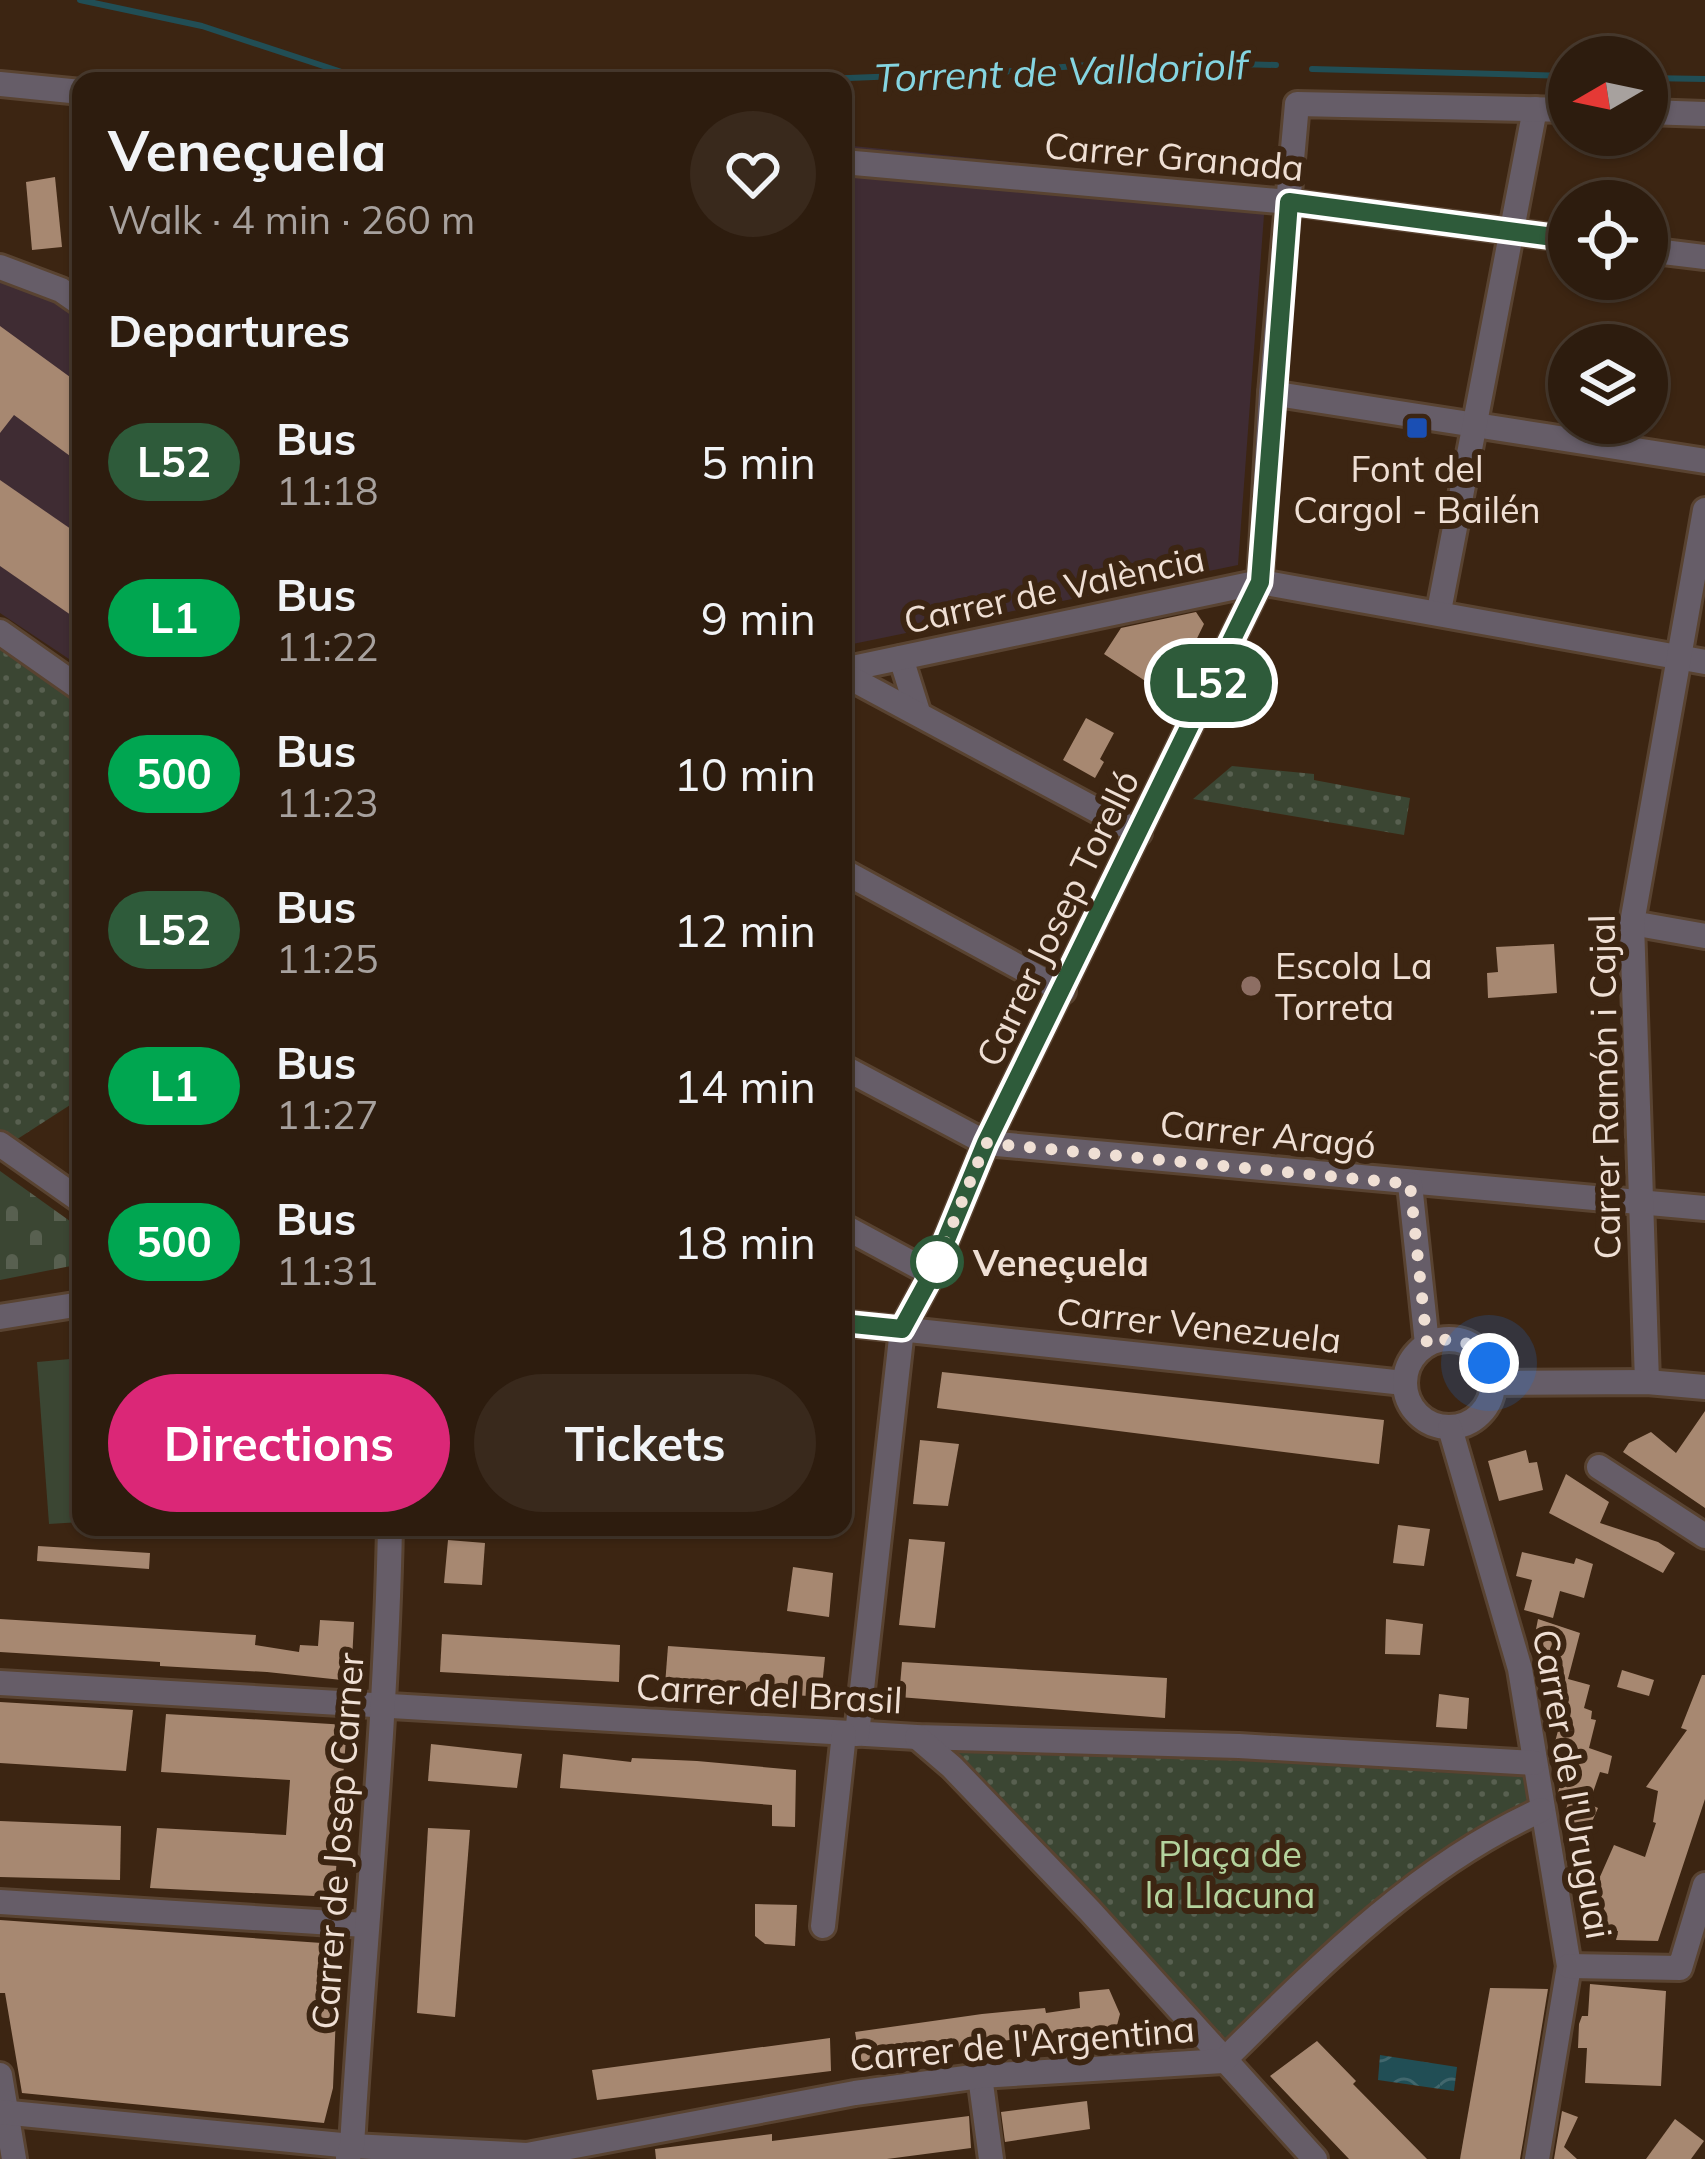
<!DOCTYPE html>
<html lang="en">
<head>
<meta charset="utf-8">
<style>
  :root { --surface:#2d1c0e; --page:#39291c; --text:#f1f3f6; --muted:#a7a19e; --line:#483a2e; --accent:#db2777 }
  body { margin:0; font-family:Mulish,sans-serif; background:var(--page); color:var(--text); height:100vh; display:flex; flex-direction:column; font-size:45px; white-space:nowrap }
  * { box-sizing:border-box; margin:0 }
  p { font-size:39px; color:var(--muted) }
  .icon { flex:none; width:66px; height:66px; fill:none; stroke:currentColor; stroke-width:2; stroke-linecap:round; stroke-linejoin:round }
  .map { position:relative; flex:1; overflow:hidden }
  .panel { position:absolute; left:72px; top:72px; width:780px; height:1464px; display:flex; flex-direction:column; background:var(--surface); border-radius:24px; box-shadow:0 3px 9px #0004,0 0 0 3px var(--line) }
  .panel>* { flex:none }
  .badge { padding:0 24px; border-radius:39px; font-size:42px; line-height:78px }
  .needle { width:78px; rotate:261deg }
  .controls { position:absolute; left:1548px; top:36px; display:grid; gap:24px }
  .controls a { display:grid; place-items:center; width:120px; height:120px; border-radius:50%; background:var(--surface); box-shadow:0 3px 9px #0004,0 0 0 3px var(--line); font-size:60px }
  .you { position:absolute; width:60px; height:60px; margin:-30px; border:9px solid #fff; border-radius:50%; background:#1a73e8; box-shadow:0 0 0 18px #1a73e833 }
  .map>.badge { position:absolute; translate:-50% -50%; box-shadow:0 0 0 6px #fff }
  h2 { padding:0 36px; font-size:45px; line-height:108px }
  .round { display:grid; place-items:center; flex:none; width:126px; height:126px; border-radius:63px; background:var(--page) }
  .headline { display:flex; align-items:center; justify-content:space-between; height:204px; padding:0 36px }
  h1 { font-size:57px; font-weight:700; line-height:90px }
  .button { display:flex; gap:24px; margin-top:auto; padding:24px 36px }
  .button a { flex:1; height:138px; border-radius:72px; background:var(--accent); color:#fff; font-size:48px; font-weight:700; line-height:138px; text-align:center }
  .button a+a { background:var(--page); color:var(--text) }
  ul { padding:0; list-style:none }
  li { display:flex; align-items:center; gap:36px; height:156px; padding:0 36px }
  li div { flex:1 }
  li b { display:block; font-size:45px }
  li em { font-style:normal }
  li .badge { min-width:132px; font-weight:700; text-align:center }
  .map>svg:first-child { display:block }
</style>
</head>
<body>
<div class="map">
<svg width="1705" height="2159" viewBox="0 0 1705 2159">
  <defs>
    <pattern id="grass-dots" width="8" height="8" patternUnits="userSpaceOnUse" patternTransform="scale(3)"><rect width="8" height="8" fill="#3b4633"/><path d="M2 2h.1M6 6h.1" fill="none" stroke="#586050" stroke-width="1.8" stroke-linecap="round"/></pattern>
    <pattern id="cemetery-stones" width="16" height="16" patternUnits="userSpaceOnUse" patternTransform="scale(3)"><rect width="16" height="16" fill="#3b4633"/><path d="M2 7V4a2 2 0 0 1 4 0v3zM10 15v-3a2 2 0 0 1 4 0v3z" fill="#586050"/></pattern>
    <pattern id="water-waves" width="16" height="10" patternUnits="userSpaceOnUse" patternTransform="scale(3)"><rect width="16" height="10" fill="#214e55"/><path d="M0 5q4-4 8 0t8 0" fill="none" stroke="#42676d"/></pattern>
  </defs>
  <rect width="100%" height="100%" fill="#3c2512"/>
  <g fill="#3f2c33">
    <polygon points="843,145 1266,188 1238,565 843,646"/>
    <polygon points="0,262 81,321 81,667 0,613"/>
  </g>
  <g fill="url(#grass-dots)">
    <polygon points="0,632 81,689 81,1098 5,1147 0,1144"/>
    <polygon points="1232,766 1314,774 1314,780 1410,798 1404,835 1193,799"/>
    <polygon points="917,1738 1534,1763 1541,1810 1489,1833 1223,2061"/>
  </g>
  <polygon fill="url(#cemetery-stones)" points="0,1171 81,1229 81,1264 0,1280"/>
  <polygon fill="#3b4633" points="81,1358 81,1522 49,1524 37,1362"/>
  <polygon fill="url(#water-waves)" points="1380,2055 1457,2067 1454,2091 1378,2080"/>
  <g fill="none" stroke-linecap="round" stroke-linejoin="round">
    <g stroke="#214e55" stroke-width="6">
      <polyline points="80,0 202,26 369,81"/>
      <polyline points="1312,69 1569,76"/>
      <polyline points="1647,78 1705,79"/>
      <polyline points="773,81 1000,72 1138,61 1276,65"/>
    </g>
  </g>
  <g fill="#a78871">
    <polygon points="55,177 62,247 32,250 26,182"/>
    <polygon points="0,326 81,385 81,464 14,415 0,433"/>
    <polygon points="0,480 81,536 81,622 0,566"/>
    <polygon points="1196,612 1204,624 1182,669 1172,664 1156,688 1104,654 1121,628"/>
    <polygon points="1086,718 1114,733 1100,759 1104,762 1095,778 1063,760"/>
    <polygon points="1554,944 1557,993 1488,998 1487,973 1498,972 1496,947"/>
    <polygon points="942,1372 1384,1420 1379,1464 937,1408"/>
    <polygon points="1705,1411 1705,1508 1623,1452 1629,1443 1651,1432 1676,1453"/>
    <polygon points="920,1440 959,1444 948,1506 913,1504"/>
    <polygon points="1526,1450 1529,1463 1537,1462 1543,1490 1499,1501 1488,1461"/>
    <polygon points="1566,1474 1609,1502 1600,1523 1658,1542 1675,1553 1663,1573 1549,1513"/>
    <polygon points="1398,1525 1430,1529 1424,1566 1393,1563"/>
    <polygon points="909,1539 945,1542 935,1628 899,1625"/>
    <polygon points="448,1540 485,1543 482,1585 444,1583"/>
    <polygon points="38,1546 150,1553 149,1569 37,1561"/>
    <polygon points="1522,1552 1574,1564 1576,1558 1593,1564 1584,1598 1560,1591 1553,1618 1524,1610 1532,1580 1516,1576"/>
    <polygon points="793,1567 833,1573 829,1617 787,1611"/>
    <polygon points="0,1619 256,1635 255,1645 299,1652 300,1645 318,1646 320,1620 354,1622 351,1681 267,1672 160,1666 160,1662 0,1652"/>
    <polygon points="1386,1619 1423,1624 1420,1655 1385,1654"/>
    <polygon points="1538,1619 1580,1633 1568,1679 1590,1685 1584,1708 1592,1711 1591,1719 1596,1720 1589,1748 1612,1756 1608,1774 1600,1772 1589,1804 1598,1808 1588,1831 1562,1823 1569,1799 1557,1794 1569,1763 1551,1757 1559,1727 1546,1723 1548,1699 1542,1697 1553,1655 1532,1650"/>
    <polygon points="442,1634 620,1645 619,1682 440,1672"/>
    <polygon points="668,1646 825,1657 821,1697 665,1685"/>
    <polygon points="902,1662 1167,1678 1165,1718 899,1697"/>
    <polygon points="1622,1670 1654,1680 1649,1696 1617,1687"/>
    <polygon points="1702,1675 1705,1675 1705,1799 1658,1941 1616,1940 1618,1931 1584,1931 1583,1914 1578,1912 1585,1888 1590,1890 1594,1877 1599,1879 1614,1845 1645,1857 1656,1823 1653,1822 1658,1791 1646,1787 1687,1730 1681,1728"/>
    <polygon points="1439,1694 1469,1698 1467,1729 1436,1727"/>
    <polygon points="0,1702 133,1710 126,1771 0,1763"/>
    <polygon points="166,1714 347,1725 334,1897 150,1888 157,1828 286,1835 290,1780 161,1772"/>
    <polygon points="431,1744 522,1754 517,1788 428,1781"/>
    <polygon points="563,1754 631,1762 632,1758 697,1761 796,1770 795,1827 772,1826 772,1805 560,1788"/>
    <polygon points="0,1821 121,1826 120,1880 0,1877"/>
    <polygon points="428,1828 470,1830 455,2017 417,2013"/>
    <polygon points="755,1904 797,1905 795,1946 765,1944 755,1936"/>
    <polygon points="0,1920 336,1944 332,2010 336,2014 333,2088 324,2123 22,2093 5,1993 0,1993"/>
    <polygon points="1590,1984 1666,1991 1661,2086 1585,2083 1587,2048 1578,2048 1579,2024 1582,2016 1588,2016"/>
    <polygon points="1490,1988 1548,1989 1524,2136 1520,2159 1460,2159"/>
    <polygon points="1109,1989 1120,2014 1115,2033 1058,2041 1057,2033 860,2062 855,2032 982,2014 1045,2008 1046,2013 1080,2008 1079,1992"/>
    <polygon points="830,2038 831,2071 597,2100 592,2070"/>
    <polygon points="1317,2041 1356,2081 1353,2084 1427,2159 1349,2159 1270,2076"/>
    <polygon points="1087,2101 1090,2129 1005,2142 1001,2112"/>
    <polygon points="1562,2111 1578,2117 1564,2147 1577,2159 1554,2159"/>
    <polygon points="969,2116 971,2148 887,2159 656,2159 655,2149 772,2134 772,2141"/>
    <polygon points="1675,2119 1704,2141 1691,2159 1646,2159"/>
  </g>
  <g fill="none" stroke-linecap="round" stroke-linejoin="round">
    <g stroke="#594331" stroke-width="30">
      <g id="street">
        <polyline points="0,84 81,92"/>
        <polyline points="1647,112 1705,114"/>
        <polyline points="843,162 1289,202 1569,239"/>
        <polyline points="1647,250 1705,257"/>
        <polyline points="0,267 61,290 81,304"/>
        <polyline points="1271,393 1705,461"/>
        <polyline points="1439,611 1535,109"/>
        <polyline points="0,632 81,689"/>
        <polyline points="901,658 918,712"/>
        <polyline points="843,670 1260,582 1705,662"/>
        <polyline points="843,674 1139,833"/>
        <polyline points="843,871 1063,991"/>
        <polyline points="1632,923 1705,936"/>
        <polyline points="843,1067 986,1143 1705,1208"/>
        <polyline points="0,1144 81,1201"/>
        <polyline points="1410,1184 1427,1344"/>
        <polyline points="843,1226 932,1274"/>
        <polyline points="0,1317 81,1304"/>
        <polyline points="843,1323 1404,1383"/>
        <circle cx="1449" cy="1383" r="44"/>
        <polyline points="1647,1382 1632,923 1705,510"/>
        <polyline points="1494,1383 1647,1382 1705,1387"/>
        <polyline points="1450,1428 1520,1669 1569,1966 1537,2159"/>
        <polyline points="1599,1467 1705,1536"/>
        <polyline points="0,1683 917,1737 1239,1746 1534,1763"/>
        <polyline points="857,1734 902,1329 932,1274 986,1143 1260,582 1271,393 1297,104 1569,110"/>
        <polyline points="917,1737 952,1767 1090,1911 1315,2159"/>
        <polyline points="0,1902 365,1925"/>
        <polyline points="823,1926 844,1734"/>
        <polyline points="1569,1966 1680,1968 1705,1885"/>
        <polyline points="0,2075 14,2159"/>
        <polyline points="980,2076 991,2159"/>
        <path d="M0 2112 352 2146 527 2155 855 2093 980 2076 1223 2061C1318 1967 1418 1865 1541 1810"/>
        <path d="M348 2157 352 2146C364 1939 386 1734 390 1527"/>
      </g>
    </g>
    <use href="#street" stroke="#665d68" stroke-width="24"/>
  </g>
  <g fill="none" stroke-linecap="round" stroke-linejoin="round">
    <g stroke="#fff" stroke-width="27">
      <polyline id="line" points="843,1323 902,1329 932,1274 986,1143 1260,582 1289,202 1569,239"/>
    </g>
    <use href="#line" stroke="#2e5b3a" stroke-width="18"/>
    <path stroke="#efdfd4" stroke-width="12" stroke-dasharray="0 21.6" d="M937 1262 986 1143 1410 1184 1427 1344C1453 1334 1472 1341 1489 1363"/>
  </g>
  <rect fill="#1a4fb4" stroke="#3c2512" stroke-width="4.5" x="1405" y="416" width="24" height="24" rx="6"/>
  <circle fill="#8d6e63" stroke="#3c2512" stroke-width="4.5" cx="1251" cy="986" r="12"/>
  <circle fill="#fff" stroke="#2e5b3a" stroke-width="6" cx="937" cy="1262" r="24"/>
  <g text-anchor="middle" dominant-baseline="central" stroke-width="12" stroke-linejoin="round" paint-order="stroke">
    <g font-size="36" fill="#efdfd4" stroke="#3c2512">
      <text transform="translate(1174 156) rotate(5)">Carrer Granada</text>
      <text transform="translate(1054 589) rotate(-12)">Carrer de València</text>
      <text transform="translate(1057 918) rotate(-64)">Carrer Josep Torelló</text>
      <text transform="translate(1604 1087) rotate(-91)">Carrer Ramón i Cajal</text>
      <text transform="translate(1268 1134) rotate(6)">Carrer Aragó</text>
      <text transform="translate(1199 1325) rotate(6)">Carrer Venezuela</text>
      <text transform="translate(769 1693) rotate(3)">Carrer del Brasil</text>
      <text transform="translate(1573 1784) rotate(80)">Carrer de l'Uruguai</text>
      <text transform="translate(337 1841) rotate(-86)">Carrer de Josep Carner</text>
      <text transform="translate(1022 2043) rotate(-5)">Carrer de l'Argentina</text>
    </g>
    <g font-size="36" fill="#efdfd4" stroke="#3c2512">
      <text x="1417" y="468">Font del<tspan x="1417" dy="41">Cargol - Bailén</tspan></text>
      <text x="1275" y="965" text-anchor="start">Escola La<tspan x="1275" dy="41">Torreta</tspan></text>
    </g>
    <g font-size="36" font-weight="bold" fill="#efdfd4" stroke="#3c2512" text-anchor="start">
      <text x="973" y="1262">Veneçuela</text>
    </g>
    <g font-size="36" fill="#b4d39d" stroke="#3c2512">
      <text x="1230" y="1853">Plaça de<tspan x="1230" dy="41">la Llacuna</tspan></text>
    </g>
    <g font-size="39" font-style="italic" fill="#85d5e1" stroke="#3c2512">
      <text transform="translate(1061 71) rotate(-2)">Torrent de Valldoriolf</text>
    </g>
  </g>
</svg>
<div class="controls">
<a><svg class="needle" viewBox="-14 -14 28 28"><path d="M0-13l5 13h-10z" fill="#e53935"/><path d="M0 13l5-13h-10z" fill="#a7a19e"/></svg></a>
<a><svg class="icon" aria-label="locate" viewBox="0 0 24 24"><circle cx="12" cy="12" r="6"/><path d="M12 2v4M12 18v4M2 12h4M18 12h4"/></svg></a>
<a><svg class="icon" aria-label="layers" viewBox="0 0 24 24"><path d="M12 4l9 5-9 5-9-5zM3 14l9 5 9-5"/></svg></a>
</div>
<div class="you" style="left:1489px;top:1363px"></div>
<b class="badge" style="left:1211px;top:683px;background:#2e5b3a;color:#fff">L52</b>
<section class="panel">
<div class="headline"><div><h1>Veneçuela</h1><p>Walk · 4 min · 260 m</p></div><a class="round"><svg class="icon" aria-label="heart" viewBox="0 0 24 24"><path d="M12 20l-8-8c-3-5 5-10 8-4 3-6 11-1 8 4z"/></svg></a></div>
<h2>Departures</h2>
<ul>
<li><span class="badge" style="background:#2e5b3a;color:#fff">L52</span><div><b>Bus</b><p>11:18</p></div><em>5 min</em></li>
<li><span class="badge" style="background:#00a650;color:#fff">L1</span><div><b>Bus</b><p>11:22</p></div><em>9 min</em></li>
<li><span class="badge" style="background:#00a651;color:#fff">500</span><div><b>Bus</b><p>11:23</p></div><em>10 min</em></li>
<li><span class="badge" style="background:#2e5b3a;color:#fff">L52</span><div><b>Bus</b><p>11:25</p></div><em>12 min</em></li>
<li><span class="badge" style="background:#00a650;color:#fff">L1</span><div><b>Bus</b><p>11:27</p></div><em>14 min</em></li>
<li><span class="badge" style="background:#00a651;color:#fff">500</span><div><b>Bus</b><p>11:31</p></div><em>18 min</em></li>
</ul>
<div class="button"><a>Directions</a><a>Tickets</a></div>
</section>
</div>
</body>
</html>
